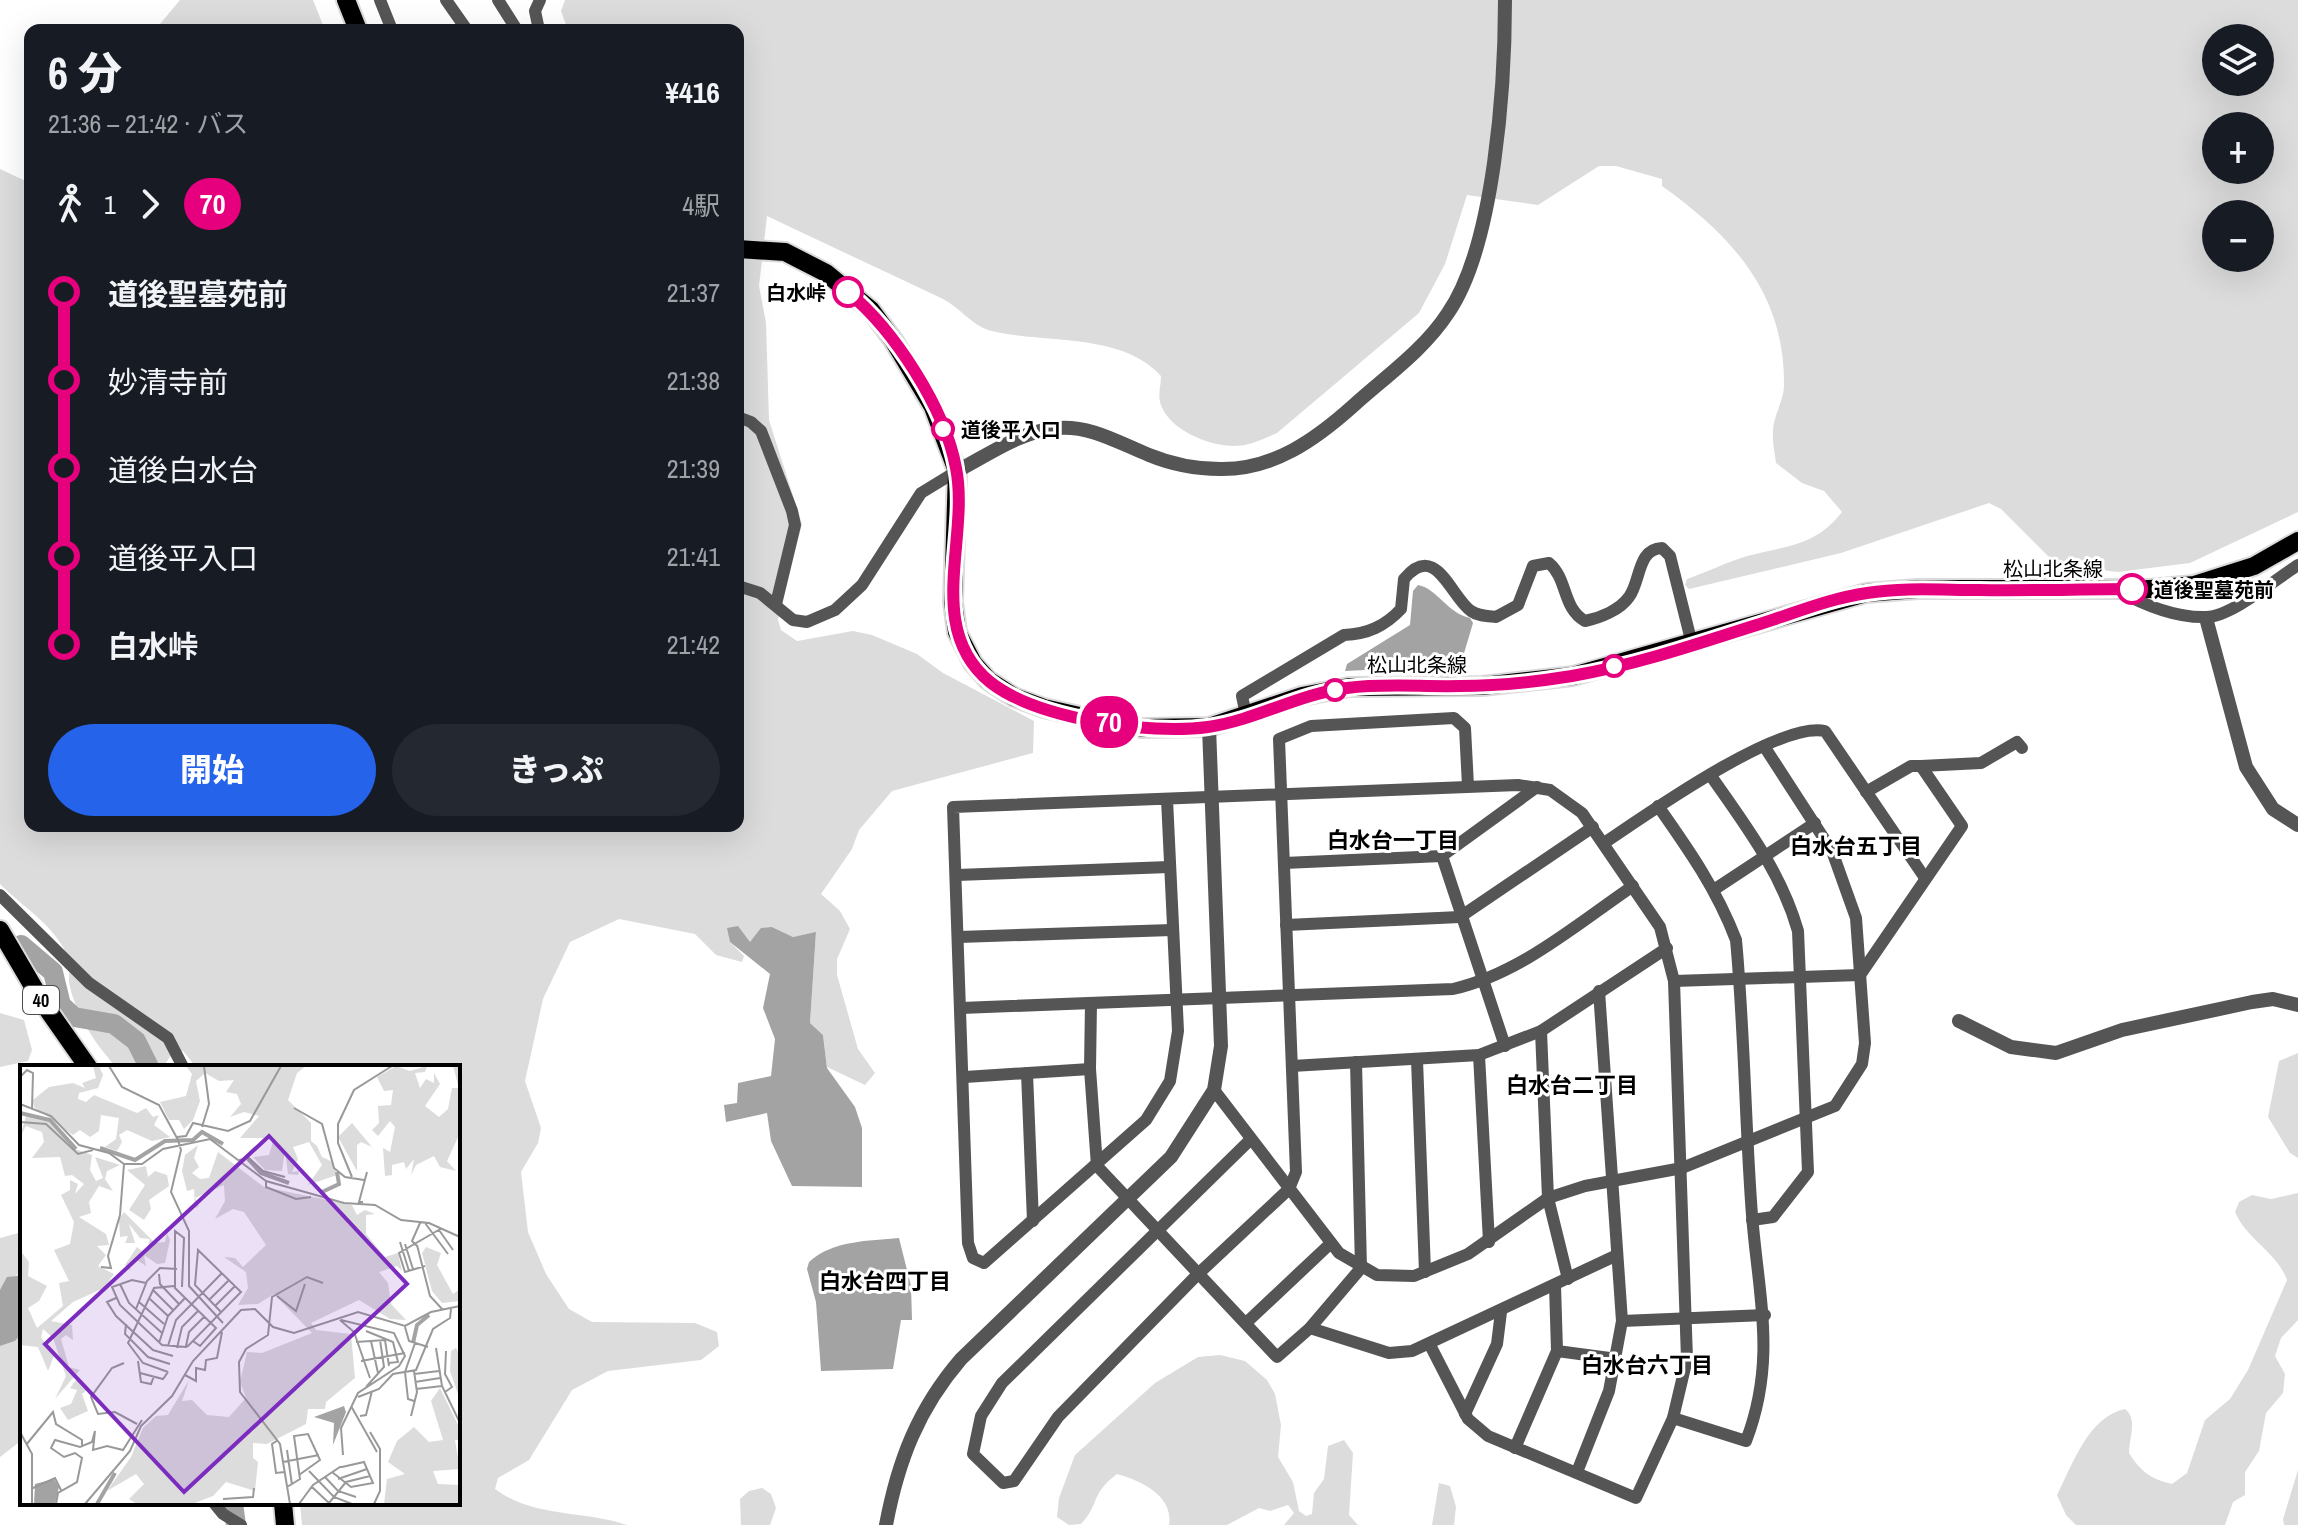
<!DOCTYPE html>
<html lang="ja">
<head>
<meta charset="utf-8">
<style>
  :root { --surface:#171b24; --page:#242831; --text:#f1f3f6; --muted:#9ea1a6; --accent:#2563eb }
  body { margin:0; font-family:"Archivo Narrow","Noto Sans JP",sans-serif; background:var(--page); color:var(--text); height:100vh; display:flex; flex-direction:column; font-size:30px; white-space:nowrap }
  * { box-sizing:border-box; margin:0 }
  p { font-size:26px; color:var(--muted) }
  .icon { flex:none; width:44px; height:44px; fill:none; stroke:currentColor; stroke-width:2; stroke-linecap:round; stroke-linejoin:round }
  .map { position:relative; flex:1; overflow:hidden }
  .sheet { position:absolute; left:24px; top:24px; width:720px; height:808px; display:flex; flex-direction:column; background:var(--surface); border-radius:16px; box-shadow:0 8px 32px #0002 }
  .sheet>* { flex:none }
  .badge { padding:0 16px; border-radius:26px; font-size:28px; line-height:52px }
  .controls { position:absolute; left:2202px; top:24px; display:grid; gap:16px }
  .controls a { display:grid; place-items:center; width:72px; height:72px; border-radius:50%; background:var(--surface); box-shadow:0 8px 32px #0002; font-size:40px }
  .map>.badge { position:absolute; translate:-50% -50%; box-shadow:0 0 0 4px #fff }
  .legs { display:flex; align-items:center; gap:12px; height:88px; padding:0 24px; font-size:26px }
  .legs p { margin-inline-start:auto }
  .overview { display:flex; align-items:center; justify-content:space-between; height:136px; padding:0 24px }
  h1 { font-size:44px; font-weight:800; line-height:60px }
  .primary-button { display:flex; gap:16px; margin-top:auto; padding:16px 24px }
  .primary-button a { flex:1; height:92px; border-radius:48px; background:var(--accent); color:#fff; font-size:32px; font-weight:800; line-height:92px; text-align:center }
  .primary-button a+a { background:var(--page); color:var(--text) }
  ul { padding:0 24px; list-style:none }
  li { display:flex; align-items:center; gap:28px; height:88px; font-size:30px }
  li i { display:grid; place-items:center; width:12px; height:100%; margin:0 10px; background:currentColor }
  li i::after { content:''; width:20px; height:20px; margin:-10px; border:6px solid; border-radius:50%; background:var(--surface) }
  li p { margin-inline-start:auto }
  li:first-child i { background:linear-gradient(#0000 50%,currentColor 0) }
  li:last-child i { background:linear-gradient(currentColor 50%,#0000 0) }
  .map>svg:first-child { display:block }
</style>
</head>
<body>
<div class="map">
<svg width="2298" height="1525" viewBox="0 0 2298 1525">
  <rect width="100%" height="100%" fill="#fff"/>
  <g fill="#dcdcdc" fill-rule="evenodd">
    <polygon points="180,0 313,0 325,30 155,30"/>
    <path d="M565 0H2298V512L2190 563 2118 572 2057 565 2001 509 1989 503 1841 553 1689 589 1685 585 1687 579C1707 572 1727 562 1747 556 1786 546 1816 546 1842 512L1824 491 1802 483 1776 463C1775 453 1772 442 1773 432 1773 416 1784 401 1784 385 1785 293 1732 236 1662 186V179L1616 166H1599L1538 205 1467 195 1445 264 1419 313 1277 433C1263 439 1249 446 1234 446 1208 446 1167 429 1160 402 1158 395 1161 384 1161 376 1120 331 1043 345 988 330 972 325 959 307 943 299 885 271 825 244 767 216L759 286 766 323 769 420 802 524 778 620 781 630 797 641 853 631 872 635 917 654 943 673 1034 721 1033 753 892 791 859 830 852 849 821 894 840 911 850 929 837 959V975L858 1049 875 1073 865 1085 827 1067 823 1035 810 1023 816 933 793 937 772 927 750 942 728 928 730 942 744 956 742 962 716 955 695 934 619 919 570 942 543 999 525 1081 541 1128 538 1143 521 1172 528 1232 546 1274 569 1309 592 1322 695 1323 717 1332 719 1346 701 1360 608 1371 572 1390 529 1460 498 1478 495 1489C534 1518 584 1510 627 1525H302L300 1503H458V1067H196L183 1051 171 1055 166 1063 168 1067H116C95 1043 78 1019 70 987 67 977 72 965 68 956 52 923 24 908 0 884V169L30 183V826H738V30H568L561 11ZM2216 38H2260V82H2216ZM2216 126H2260V170H2216ZM2216 214H2260V258H2216Z"/>
    <polygon points="0,1013 24,1020 32,1050 28,1061 0,1067"/>
    <polygon points="2298,1053 2298,1158 2290,1153 2268,1117 2279,1061"/>
    <path d="M2298 1193V1320L2281 1338 2275 1356 2285 1374 2283 1393 2266 1413 2259 1451 2245 1472V1495L2233 1502 2225 1525H2076L2066 1515 2057 1495C2073 1464 2088 1417 2125 1409 2138 1419 2129 1438 2129 1453 2141 1472 2151 1479 2172 1484L2187 1473 2205 1420 2230 1399 2248 1370 2287 1280C2277 1252 2247 1240 2235 1212L2239 1202 2252 1195 2271 1199Z"/>
    <polygon points="22,1232 22,1270 0,1290 0,1238"/>
    <polygon points="22,1333 22,1440 0,1457 0,1346 15,1341"/>
    <path d="M1220 1355 1245 1361 1267 1380 1275 1394 1281 1425 1278 1457 1293 1482 1299 1511 1306 1516 1312 1514 1314 1493 1324 1479 1328 1446 1344 1440 1353 1453 1349 1515 1358 1525H1284L1294 1513 1288 1505 1270 1511 1259 1508 1227 1525H1169C1174 1495 1139 1480 1117 1474 1090 1494 1100 1504 1081 1524L1069 1525 1057 1517 1059 1498 1075 1455 1155 1383 1198 1357Z"/>
    <polygon points="2298,1470 2298,1525 2284,1525 2283,1519"/>
    <polygon points="1439,1483 1450,1486 1456,1507 1454,1525 1432,1525"/>
    <polygon points="762,1488 771,1494 776,1508 770,1525 741,1525 740,1499 749,1491"/>
  </g>
  <g fill="#a3a3a3">
    <path d="M1418 585C1438 589 1447 613 1470 618L1473 623 1459 670 1426 667 1345 671 1347 664 1410 625 1413 591Z"/>
    <polygon points="738,926 750,942 761,928 772,927 793,937 816,932 810,1023 823,1035 827,1068 855,1107 862,1128 862,1187 792,1186 771,1141 767,1113 726,1122 724,1105 737,1103 738,1083 771,1076 775,1039 763,1008 770,974 730,942 727,928"/>
    <path d="M899 1238 911 1286 912 1320H901L893 1369 821 1371 816 1302 807 1269 809 1262C833 1240 869 1241 899 1238Z"/>
    <polygon points="22,1270 22,1333 15,1341 0,1346 0,1290 7,1277 17,1276"/>
  </g>
  <g fill="none" stroke-linecap="round" stroke-linejoin="round">
    <g stroke="#a3a3a3" stroke-width="20">
      <polyline points="21,945 53,972 61,1005 74,1017 114,1024 136,1041 149,1067"/>
      <polyline points="233,1503 236,1525"/>
    </g>
    <g stroke="#dbdbdb" stroke-width="22">
      <g id="primary">
        <polyline points="346,0 358,30"/>
        <polyline points="738,249 785,252 826,273 871,310 893,340 933,407 957,471 953,602 957,632 973,663 988,680 1014,697 1044,708 1106,722 1141,728 1209,727 1302,696 1349,687 1482,686 1573,676 1866,593 1918,589 2150,589 2194,585 2254,566 2298,541"/>
        <polyline points="0,930 41,1000 88,1067"/>
        <polyline points="283,1503 285,1525"/>
      </g>
    </g>
    <g stroke="#555" stroke-width="12">
      <polyline points="380,0 392,30"/>
      <polyline points="446,0 467,30"/>
      <polyline points="498,0 517,30"/>
      <polyline points="539,30 535,11 540,0"/>
      <polyline points="738,417 751,422 761,431 792,511 795,525 776,604"/>
      <polyline points="738,586 760,593 793,620 807,622 835,610 862,585 921,493 957,471"/>
      <path d="M2117 590C2142 604 2176 618 2206 617 2231 617 2276 579 2298 565"/>
      <path d="M1246 715 1242 696 1344 635C1368 634 1385 626 1401 609L1404 579C1436 540 1451 598 1471 611 1478 616 1487 616 1496 617L1518 605 1533 566 1549 563C1568 579 1562 608 1585 621 1600 618 1620 610 1629 597 1641 581 1637 549 1662 548L1670 556 1692 644"/>
      <polyline points="1921,766 1981,763 2017,742 2022,748"/>
      <path d="M1711 776C1746 826 1781 872 1798 931L1808 1172 1773 1217 1752 1220"/>
      <polyline points="1167,799 1178,1031 1170,1081 1146,1120 984,1263 973,1258 968,1243 953,807 1518,785 1550,790 1582,813 1660,927 1674,981 1687,1359 1673,1418 1636,1498 1488,1436 1468,1419 1430,1345"/>
      <path d="M1658 806C1689 850 1717 890 1736 940 1744 1026 1745 1114 1751 1201 1756 1288 1779 1355 1746 1441L1673 1418"/>
      <path d="M1604 843C1646 815 1778 721 1825 731L1925 878"/>
      <polyline points="1442,856 1505,1046"/>
      <polyline points="1284,863 1442,856 1537,787"/>
      <polyline points="957,875 1169,867"/>
      <polyline points="1715,889 1815,823"/>
      <polyline points="0,895 89,983 168,1038 183,1067"/>
      <polyline points="1286,925 1460,917 1593,827"/>
      <polyline points="959,937 1172,930"/>
      <polyline points="1860,975 1962,826 1921,766 1911,766 1866,792"/>
      <polyline points="1674,981 1860,975"/>
      <polyline points="1091,1003 1090,1069 1097,1166 1277,1357 1310,1328 1361,1268 1356,1062"/>
      <path d="M961 1008 1453 989C1520 974 1577 924 1633 886"/>
      <polyline points="1541,1031 1548,1198 1568,1279"/>
      <polyline points="1479,1055 1489,1242"/>
      <polyline points="1417,1060 1425,1272"/>
      <polyline points="1292,1066 1479,1055 1541,1031 1667,948"/>
      <polyline points="1027,1073 1033,1221"/>
      <polyline points="965,1077 1090,1069"/>
      <polyline points="1214,1090 1339,1253 1377,1275 1414,1276 1468,1254 1548,1198 1585,1186 1682,1168 1835,1106 1862,1064 1865,1043 1856,918 1832,851 1764,746"/>
      <polyline points="1250,1140 1002,1383 981,1416 973,1454 1003,1483 1014,1481 1058,1417 1197,1275 1289,1189 1296,1172 1279,739 1311,726 1454,718 1465,728 1468,786"/>
      <polyline points="1622,1321 1765,1315"/>
      <polyline points="1246,1323 1331,1243"/>
      <polyline points="1310,1328 1389,1353 1412,1351 1615,1256"/>
      <polyline points="1557,1351 1617,1359"/>
      <polyline points="1465,1414 1497,1344 1501,1312"/>
      <polyline points="1515,1448 1557,1351 1555,1285"/>
      <polyline points="1577,1472 1609,1391 1622,1321 1599,991"/>
      <polyline points="214,1503 223,1514 241,1525"/>
    </g>
    <g stroke="#555" stroke-width="14">
      <path d="M957 471C988 455 1021 431 1057 428 1090 425 1119 443 1149 455 1171 464 1196 469 1220 469 1273 470 1315 440 1353 406 1385 377 1424 350 1448 313 1495 245 1505 83 1505 0"/>
      <polyline points="2206,618 2246,767 2273,809 2298,825"/>
      <polyline points="1959,1021 2011,1047 2056,1053 2122,1030 2252,1002 2273,999 2298,1005"/>
      <path d="M886 1525C898 1461 918 1409 961 1359L1171 1157 1214 1090 1221 1046 1209 727"/>
    </g>
    <use href="#primary" stroke="#000" stroke-width="18"/>
  </g>
  <g fill="none" stroke-linecap="round" stroke-linejoin="round">
    <g stroke="#fff" stroke-width="18">
      <path id="line-1" d="M848 292C894 330 945 408 956 468 970 538 924 628 990 682 1037 719 1149 735 1208 727 1256 720 1298 694 1347 688 1384 683 1422 687 1460 686 1497 686 1535 682 1572 676 1637 665 1703 642 1766 622 1800 611 1832 598 1867 593 1904 587 1942 590 1979 590 2030 591 2081 589 2132 589"/>
    </g>
    <use href="#line-1" stroke="#e6007e" stroke-width="12"/>
  </g>
  <g fill="#fff" stroke="#e6007e" stroke-width="4">
    <circle cx="848" cy="292" r="14"/>
    <circle cx="943" cy="429" r="10"/>
    <circle cx="2132" cy="589" r="14"/>
    <circle cx="1614" cy="666" r="10"/>
    <circle cx="1335" cy="690" r="10"/>
  </g>
  <g text-anchor="middle" dominant-baseline="central" stroke-width="6" stroke-linejoin="round" paint-order="stroke">
    <rect fill="#fff" stroke="#4c4c4c" stroke-width="2" x="23" y="986" width="36" height="28" rx="6"/>
    <g font-size="18" font-weight="bold" fill="#000">
      <text x="41" y="1000">40</text>
    </g>
    <g font-size="20" font-weight="bold" fill="#000" stroke="#fff" text-anchor="start">
      <text x="826" y="292" text-anchor="end">白水峠</text>
      <text x="961" y="429">道後平入口</text>
      <text x="2154" y="589">道後聖墓苑前</text>
    </g>
    <g font-size="20" fill="#000" stroke="#fff">
      <text x="2053" y="568">松山北条線</text>
      <text x="1417" y="664">松山北条線</text>
    </g>
    <g font-size="22" font-weight="bold" fill="#000" stroke="#fff">
      <text x="1393" y="840">白水台一丁目</text>
      <text x="1856" y="846">白水台五丁目</text>
      <text x="1572" y="1085">白水台二丁目</text>
      <text x="885" y="1281">白水台四丁目</text>
      <text x="1647" y="1365">白水台六丁目</text>
    </g>
  </g>
  <g transform="translate(20 1065)">
    <rect width="440" height="440" fill="#fff"/>
    <path d="M73 1H79L83 10 78 23 59 28 58 34 66 37 74 30 117 48 126 43 133 52 139 50 134 60 150 72 132 76 107 65 99 70 102 77 97 86 85 82 96 74 99 53 81 50 79 66 70 72 60 65 53 70 14 42 13 35 29 22 53 18 65 23 62 18 76 13ZM166 1H286L277 8 268 35 291 58V76L297 81 302 92 313 97 317 110 288 120 302 100 289 77 273 82 278 94 272 107 279 106 278 110 268 109 265 85 262 106 245 105 233 92 249 90 254 73H220L239 51 224 47 210 52 221 39 217 29 206 27 214 15 199 16 185 8 176 16 180 36 173 55 164 64 159 55H149L140 37 166 31 172 9ZM376 1 390 6 407 1 405 7 395 8 400 23 406 14 414 18V8L420 19 405 41 419 52 428 44 432 23H439L433 1H440V68L427 96 436 106 420 102 414 91 396 100 391 110 394 94 386 104 384 97 372 100V110L365 111 363 83 370 87 375 62 370 56 358 71 352 65 359 58 358 41 371 40 373 25 364 26 357 12ZM6 51 30 55 55 84 72 90 70 105 76 116 83 113 75 92 100 100 87 106 85 114 93 126 79 121 69 137 71 148 59 152 86 169 89 180 77 181 86 190 78 201 94 209 84 223 53 237 31 256 52 260 53 275 46 270 41 274 49 302 60 305 35 334 46 311 33 273 23 264 21 272 34 291 28 306 18 282 0 280V185L9 197 8 211 27 221 19 236 8 243 17 263 43 241 39 218 49 216 34 185 50 179 54 157 41 130 50 125V115L58 119 55 129 64 119 52 110 45 111 40 92 12 93 24 77 22 67 6 61 0 72ZM332 58 352 82 341 77 337 80V106L318 72ZM178 80 174 93 179 102 172 108 180 114 189 113 198 87 244 122 332 140 337 150 345 145 355 149 346 150V169L365 192 378 188 382 206 377 201 359 207 368 218 371 239 386 255 370 254 339 235 291 258 296 265 331 269 335 313 306 337 305 344H288L286 359 247 379 233 378V393L238 397 235 426 206 417 193 431 172 439H117L109 434 124 419 116 409 87 426 111 392 123 363 136 351 148 350 169 315 162 336 172 335 187 350 209 352 226 333 220 317 227 287 242 288 292 268 254 229 238 239 218 240 228 223 226 207 204 192 215 193 223 202 246 180 224 147 213 144 195 154 205 136 204 120 175 133 179 141 175 143 174 124 167 126 162 106 165 90ZM126 101 128 112 135 106 147 110 149 121 129 135 131 144 124 155 109 145 125 120 107 105ZM104 147 135 178 145 177 147 168 150 175 145 198 137 199 124 190 126 201 115 194 109 199 111 206 105 200 117 182 125 189 130 174 120 173 109 159 115 178H105L108 171 100 172 99 154ZM406 182 421 188 417 200 433 229 440 224V236L422 238 412 226 402 188ZM436 283 440 290V335L430 306 431 286ZM56 315 69 323 62 329 68 346 48 355 40 343 51 339 57 325 50 323ZM420 323 440 364V375H435L440 404 413 406 418 419 440 420V439H364L367 414 385 409 368 397 377 376 394 362 409 377 423 375 411 336Z" fill="#dcdcdc"/>
    <path d="M324 341 326 347 313 380 314 358 294 352ZM34 414 39 422 35 439H14L15 419Z" fill="#a3a3a3"/>
    <path fill="none" stroke="#a3a3a3" stroke-width="4" d="M0 48 30 55 56 84M80 83 115 95 145 76 173 75 182 67 203 79M228 94 241 108 269 118M302 127 319 119 317 107M393 278 397 260 409 250M77 439 95 408"/>
    <path fill="none" stroke="#999" stroke-width="2" d="M89 1 102 22 139 40 158 75 161 85 151 127 169 166V221L203 258M0 12 7 5 13 8 12 44M0 39 31 51 59 80 89 88 104 99H122L143 84 190 74 246 116 324 138 355 140 381 155 409 158 440 172M274 43 302 59 314 103 325 112 344 115M0 57 26 59 58 89 73 85M182 62 189 39 184 1M157 72 166 71 173 58 208 66 230 56 261 1M219 95 229 93 243 106 265 112M332 112 318 78V59L334 25 372 1M246 116V122L276 134 291 132M343 137H339L347 107M405 158 428 189M419 165 433 185M380 177 389 206M385 179 393 204M397 180 410 231 423 245M397 181 392 176 400 158M405 201 385 207 379 188 422 163M81 202 91 203 88 191 100 150 104 99M139 209 140 219 159 239M126 218 112 215 92 222 100 240 142 280 166 282 168 281 221 227 178 185 175 220 201 247M100 219 109 238 142 268M162 222 164 173 155 166V223L196 263 180 281 173 276M133 225 153 245M257 231 276 246 285 219M96 233 87 237 96 251 133 285 153 291M130 234 148 251M189 235 209 215M119 237 144 259M195 241 215 221M116 244 127 216 140 203 157 204M320 255 334 267 350 313M321 255 374 268 385 291 379 301 338 328 321 363 323 390M106 259 105 269 128 292 150 299M385 262 389 276 408 282M346 266 373 277 378 297 369 298M351 276 358 308M336 277 365 275 369 301M139 278 148 251 165 233M148 281 156 255 202 208M166 281 169 267 184 252M157 283 162 262 178 246M416 283 422 321 440 358M118 296 121 317 131 319 134 311M341 296 385 288M104 298 92 303 71 332 78 349 95 347 117 359M148 307 123 298 108 278 134 223 154 221M120 308 143 314 148 307M394 309 419 306M165 310 176 316V303L185 305 186 295 197 293 202 267M395 317 420 313M346 322 364 302 360 275M396 324 422 321M425 327 432 322 425 309 426 286M338 332 359 324 373 309 396 305 413 264 430 253 431 244M394 336 388 334 385 307 395 278M331 341 357 387M340 351 346 350 352 326M391 351 397 327 394 306M0 367 12 389V439M350 367 360 384V426L354 439M258 375 252 379 256 408 265 407M6 380 33 347 36 359 62 375V382M267 385 272 420M263 397 299 390M289 406 314 432 332 439M305 412 318 426 336 432M318 414 347 404M267 422 280 414 274 371 288 369 300 395 279 410M292 422 310 439M13 423 35 413 41 425M203 434 233 432 234 423M309 438 326 417 350 411M36 439 38 428 57 417 62 393 55 388 44 392 31 383 35 375 60 382 72 377 75 366 73 385 87 381 103 385 122 355M65 439 110 386 121 361 152 331 173 296 221 245 235 244 253 262 274 268 338 247 385 261 411 247 440 241M270 439 260 379 220 327 219 297 226 284 248 270 252 232 287 212 303 218M279 439 293 420 320 402H322L344 397 353 418 331 422 312 407"/>
    <path fill="#7b2cbf" fill-opacity="0.15" stroke="#7b2cbf" stroke-width="4" d="M249 71 387 219 164 427 25 279Z"/>
    <rect width="440" height="440" fill="none" stroke="#000" stroke-width="4"/>
  </g>
</svg>
<div class="controls">
<a><svg class="icon" aria-label="layers" viewBox="0 0 24 24"><path d="M12 4l9 5-9 5-9-5zM3 14l9 5 9-5"/></svg></a>
<a>+</a>
<a>−</a>
</div>
<b class="badge" style="left:1109px;top:722px;background:#e6007e;color:#fff">70</b>
<section class="sheet">
<div class="overview"><div><h1>6 分</h1><p>21:36 – 21:42 · バス</p></div><b>¥416</b></div>
<div class="legs"><svg class="icon" aria-label="walk" viewBox="0 0 24 24"><circle cx="13" cy="4" r="2"/><path d="M13 8l-2 6 4 7M11 14l-3 7M7 12l3-4h3l4 4"/></svg>1<svg class="icon" aria-label="forward" viewBox="0 0 24 24"><path d="M9 5l7 7-7 7"/></svg><b class="badge" style="background:#e6007e;color:#fff">70</b><p>4駅</p></div>
<ul>
<li><i style="color:#e6007e"></i><b>道後聖墓苑前</b><p>21:37</p></li>
<li><i style="color:#e6007e"></i><span>妙清寺前</span><p>21:38</p></li>
<li><i style="color:#e6007e"></i><span>道後白水台</span><p>21:39</p></li>
<li><i style="color:#e6007e"></i><span>道後平入口</span><p>21:41</p></li>
<li><i style="color:#e6007e"></i><b>白水峠</b><p>21:42</p></li>
</ul>
<div class="primary-button"><a>開始</a><a>きっぷ</a></div>
</section>
</div>
</body>
</html>
